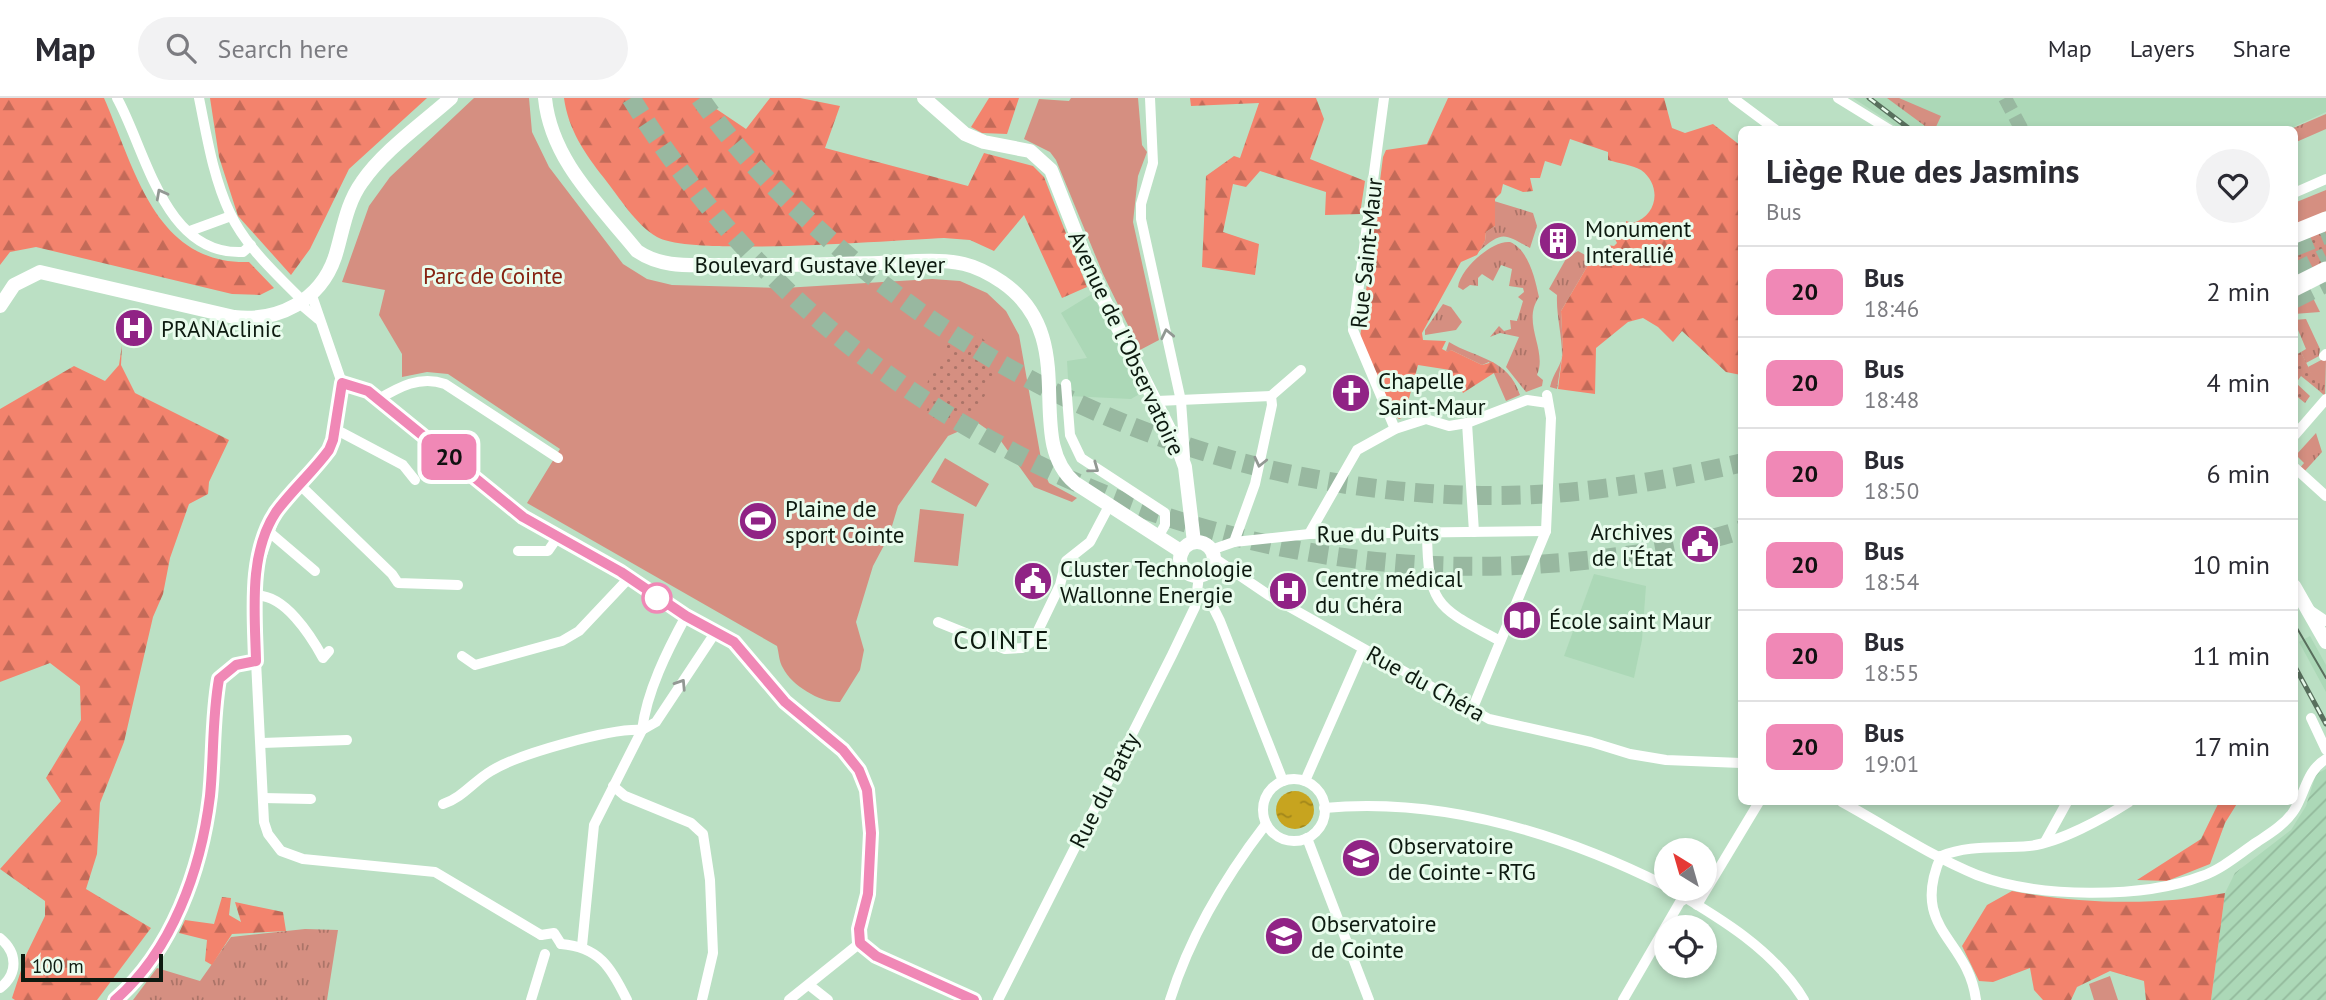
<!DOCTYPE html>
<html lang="en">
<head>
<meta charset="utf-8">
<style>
  :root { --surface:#fff; --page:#f2f2f3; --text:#2b2b33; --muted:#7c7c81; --line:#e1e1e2 }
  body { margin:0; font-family:"PT Sans",sans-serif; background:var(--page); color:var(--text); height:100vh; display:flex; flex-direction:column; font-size:26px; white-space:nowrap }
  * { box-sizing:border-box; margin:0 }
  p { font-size:23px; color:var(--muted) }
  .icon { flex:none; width:38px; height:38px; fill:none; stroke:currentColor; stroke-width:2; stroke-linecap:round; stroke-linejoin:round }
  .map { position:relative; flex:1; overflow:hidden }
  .panel { position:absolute; left:1738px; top:28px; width:560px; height:679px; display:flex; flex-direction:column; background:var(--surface); border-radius:10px; box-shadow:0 4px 10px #0003 }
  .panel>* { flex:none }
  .badge { padding:0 14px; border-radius:10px; font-size:24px; line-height:46px }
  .needle { width:46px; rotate:323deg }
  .buttons { position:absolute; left:1654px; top:740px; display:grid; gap:14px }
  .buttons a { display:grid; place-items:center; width:63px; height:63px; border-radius:50%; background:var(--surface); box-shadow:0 4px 10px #0003; font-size:35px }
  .scale { position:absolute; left:21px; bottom:18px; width:142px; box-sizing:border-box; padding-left:7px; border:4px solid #0d1a10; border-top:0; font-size:19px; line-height:24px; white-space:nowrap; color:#0d1a10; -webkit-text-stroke:5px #e9fced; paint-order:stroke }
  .map>.badge { position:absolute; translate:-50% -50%; box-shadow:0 0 0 4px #fff }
  .round { display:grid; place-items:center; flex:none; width:74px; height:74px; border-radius:37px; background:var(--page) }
  .head { display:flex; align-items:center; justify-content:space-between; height:119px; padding:0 28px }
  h1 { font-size:33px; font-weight:700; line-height:52px }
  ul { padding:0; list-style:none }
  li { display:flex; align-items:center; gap:21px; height:91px; padding:0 28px; border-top:2px solid var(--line) }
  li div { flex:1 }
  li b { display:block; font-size:26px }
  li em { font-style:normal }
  li .badge { min-width:77px; font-weight:700; text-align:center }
  header { display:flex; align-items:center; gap:42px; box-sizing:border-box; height:98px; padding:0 35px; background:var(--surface); border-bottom:2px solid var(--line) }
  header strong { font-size:33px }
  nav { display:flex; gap:38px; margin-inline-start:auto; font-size:24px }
  .search { width:490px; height:63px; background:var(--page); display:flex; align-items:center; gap:18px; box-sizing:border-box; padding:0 24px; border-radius:38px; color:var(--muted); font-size:26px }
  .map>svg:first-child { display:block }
</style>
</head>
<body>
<header>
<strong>Map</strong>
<div class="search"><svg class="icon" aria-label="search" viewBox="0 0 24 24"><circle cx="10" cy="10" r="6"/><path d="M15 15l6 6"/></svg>Search here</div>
<nav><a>Map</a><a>Layers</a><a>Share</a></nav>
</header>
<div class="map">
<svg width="2326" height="902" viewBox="0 0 2326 902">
  <defs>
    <pattern id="industrial-furrows" width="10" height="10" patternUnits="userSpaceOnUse" patternTransform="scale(1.75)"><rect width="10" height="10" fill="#acd8b7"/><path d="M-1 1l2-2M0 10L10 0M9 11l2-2" fill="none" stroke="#93b99c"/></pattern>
    <pattern id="grass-tufts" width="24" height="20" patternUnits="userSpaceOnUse" patternTransform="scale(1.75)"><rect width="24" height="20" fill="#d58f81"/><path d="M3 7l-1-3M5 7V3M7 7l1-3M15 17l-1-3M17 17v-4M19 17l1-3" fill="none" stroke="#ab7468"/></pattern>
    <pattern id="forest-firs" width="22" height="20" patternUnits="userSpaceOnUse" patternTransform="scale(1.75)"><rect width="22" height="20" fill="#f3836d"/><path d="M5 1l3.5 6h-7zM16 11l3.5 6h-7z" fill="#c36a58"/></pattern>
    <pattern id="garden-dots" width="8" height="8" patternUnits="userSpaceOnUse" patternTransform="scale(1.75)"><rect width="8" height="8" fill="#d58f81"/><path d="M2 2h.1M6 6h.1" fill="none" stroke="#ab7468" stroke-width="1.8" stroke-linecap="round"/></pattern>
    <pattern id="water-ripples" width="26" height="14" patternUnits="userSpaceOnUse" patternTransform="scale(1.75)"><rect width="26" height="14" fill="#c7a41f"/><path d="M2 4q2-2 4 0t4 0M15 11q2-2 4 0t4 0" fill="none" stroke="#a0851a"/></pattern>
  </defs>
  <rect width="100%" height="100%" fill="#bbe0c4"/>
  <g fill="#acd8b7">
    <polygon points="1853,0 2326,0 2326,14 2287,32 1902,32"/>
    <polygon points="1092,196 1143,294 1131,301 1069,298 1067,263 1087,260 1061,215"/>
    <polygon points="1594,476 1646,488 1642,542 1634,580 1564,558"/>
    <polygon points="2310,538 2326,567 2326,594 2299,544"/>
  </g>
  <polygon fill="url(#industrial-furrows)" points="2326,671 2326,902 2211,902 2225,795 2235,775 2291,732 2306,708 2316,676"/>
  <g fill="url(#grass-tufts)">
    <polygon points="1887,0 1899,0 1941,18 1935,31 1929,31"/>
    <polygon points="2326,16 2326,31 2294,45 2294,32 2291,31"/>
    <path d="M1494 103 1533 115 1537 128 1530 150C1504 136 1503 132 1478 154L1485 143 1486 134 1495 128Z"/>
    <path d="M1510 144C1529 152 1535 181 1539 199 1521 225 1548 252 1537 277L1543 282 1542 288 1526 294 1506 269 1519 239 1500 235 1490 239 1499 228 1504 233 1511 231 1510 222 1517 223 1523 203 1518 199 1524 194 1523 190 1509 188 1512 171 1501 167 1493 183 1482 176 1478 180V188L1470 187 1463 192 1458 189C1460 171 1492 142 1510 144Z"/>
    <path d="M1578 153 1587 158 1591 153 1594 157 1561 213 1563 252 1557 291 1550 289C1553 275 1562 267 1562 257 1562 237 1556 217 1557 197L1549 191 1567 159Z"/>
    <polygon points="2307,188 2320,214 2294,216 2294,195"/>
    <polygon points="1443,206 1451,209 1462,224 1456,232 1425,237 1425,232"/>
    <polygon points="2306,221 2320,251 2319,258 2306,265 2301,254 2306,251 2294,222"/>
    <path d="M1449 244C1477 261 1508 260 1520 297L1506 303 1489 264 1482 267 1451 252 1449 255 1446 253Z"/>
    <polygon points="2325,260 2326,261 2325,298 2317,291 2308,269"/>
    <polygon points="2316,335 2322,354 2303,375 2299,371 2304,365 2296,357"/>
    <polygon points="305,831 338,832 327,902 133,902 157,870 200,883 231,839"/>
  </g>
  <g fill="url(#forest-firs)">
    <path d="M0 0H104C135 71 155 167 249 164L274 190 260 197 232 196 36 149 10 154 0 167Z"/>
    <polygon points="210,0 427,0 349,71 310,151 291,177 238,118 219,59"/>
    <path d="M564 0H700L746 31 770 0H800L840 8 825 50 968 88 984 55 1033 68 1044 79 1087 189 1062 200 1024 117 994 153 970 142 944 140C893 142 691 159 657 139 636 127 619 99 604 80 585 56 568 31 564 0Z"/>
    <polygon points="989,0 1019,0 1007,36 982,35 971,29"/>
    <polygon points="1190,0 1316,0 1324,21 1310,61 1365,83 1360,116 1325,117 1326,94 1260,73 1246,89 1233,86 1223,134 1259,146 1255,177 1202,169 1206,78 1234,58 1240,60 1259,5 1191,8"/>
    <path d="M1448 0H1664L1672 30 1685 35 1713 26 1741 48V277L1726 274 1682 233 1673 244 1658 229 1643 220 1628 224 1596 250 1595 296 1558 291 1563 252 1561 213 1594 157 1598 156V151L1605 155 1609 150 1607 147 1614 148 1617 145 1615 141 1623 138 1621 133 1626 131V123L1633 125C1658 118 1662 87 1641 72 1632 67 1618 65 1608 62V54L1570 41 1561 68 1545 63 1540 80H1530L1533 93 1523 94 1503 86 1501 95 1495 101V128L1486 134 1485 143 1477 157 1461 164 1422 235 1423 242 1446 243 1442 251 1448 254 1451 252 1482 267 1493 264 1499 275H1494L1463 295 1450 272 1418 267 1404 319 1399 321 1393 316 1360 240 1383 59 1386 52 1427 46Z"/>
    <polygon points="122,247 121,267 135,295 229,342 209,384 208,396 189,406 170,460 163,496 153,519 124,644 100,705 97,756 86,791 151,830 97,902 15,902 12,900 26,857 45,818 45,803 0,771 61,703 46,680 81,622 80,588 50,565 0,584 0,311 74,268 105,283 119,267"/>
    <polygon points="2219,704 2238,704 2225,725 2210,766 2167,783 2137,782 2201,741"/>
    <path d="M2012 793C2081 806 2156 808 2225 795L2211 902H2146L2144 883 2110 873 2077 889 2071 902H2043L2034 892 2030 870 1993 884 1979 883 1962 848 1987 807Z"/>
    <polygon points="222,799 231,800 229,817 241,824 235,804 283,814 286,833 232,836 212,867 205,863 207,842 179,835 185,822 214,826"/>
  </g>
  <g fill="#d58f81">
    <path d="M474 0H529L532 34 549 69 623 166 647 181 672 187 784 190 932 181 960 183 987 195 1006 213 1019 237 1043 372 1049 385 1077 400 1072 404 1034 389 998 339 978 325 948 338 898 408 889 438 873 468 856 524 864 552 860 572 840 604C821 605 792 588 783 570 779 564 779 555 777 548L527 405 560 351 448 276 427 274 402 279V256L379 217 385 192 342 184 369 108 390 79Z"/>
    <polygon points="1071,0 1138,0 1142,47 1147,54 1138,78 1133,124 1159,242 1140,252 1103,176 1056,62 1050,54 1024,41 1039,1 1069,3"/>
    <polygon points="2326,92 2326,113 2294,130 2294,105"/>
    <polygon points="945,360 989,386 976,409 931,384"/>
    <polygon points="920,411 964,416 958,468 914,464"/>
    <polygon points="2110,878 2118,902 2094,902 2089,886"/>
  </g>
  <g fill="url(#garden-dots)">
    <polygon points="2326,128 2326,167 2294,183 2294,143"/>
    <path d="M952 229C1015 237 999 295 961 325L925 318 931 301 927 287 930 274 945 255Z"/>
    <polygon points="2301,254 2318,289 2317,291 2301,278 2296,285 2310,298 2305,305 2294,296 2294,258"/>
  </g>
  <circle fill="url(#water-ripples)" cx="1295" cy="712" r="19"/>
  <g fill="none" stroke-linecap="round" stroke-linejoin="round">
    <polyline stroke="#98b8a0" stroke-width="14" stroke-dasharray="14 7" stroke-linecap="butt" points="2005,0 2022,32"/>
    <g stroke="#98b8a0" stroke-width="19" stroke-dasharray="19 10" stroke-linecap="butt">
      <path d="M631 0C818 305 1169 486 1526 467 1598 463 1672 454 1741 432"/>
      <path d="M700 0C742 61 797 114 853 162 1043 323 1294 410 1544 396 1611 392 1676 380 1741 365"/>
      <polyline points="2294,149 2326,136"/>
      <polyline points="2294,175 2326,159"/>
      <polyline points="2294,201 2326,185"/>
    </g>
    <g stroke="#fff" stroke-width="10">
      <path d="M117 0C146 52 164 158 243 154L251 147"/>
      <path d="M199 0C207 39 213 79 230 115 246 149 277 177 303 203"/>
      <polyline points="1150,0 1153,65 1141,106 1141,121 1181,303 1185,359"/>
      <polyline points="1384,0 1353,232 1395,331"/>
      <polyline points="1733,0 1776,32"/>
      <polyline points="1838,0 1890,32"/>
      <polyline points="2294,95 2326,81"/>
      <polyline points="190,133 231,118"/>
      <polyline points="311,195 342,285 333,342 322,362 276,415 256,475 256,563 264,724 268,736 281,753 303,761 435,774 541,837"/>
      <polyline points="299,205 318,221"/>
      <polyline points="2324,258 2326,256"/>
      <polyline points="342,285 368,293 523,419 621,474 686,518 734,544 785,604 843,652 859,672 867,692 871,735 868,796 859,831 860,845 876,858 974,902"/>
      <polyline points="1066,286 1070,337 1081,360 1165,415 1165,427 1158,439"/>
      <polyline points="1271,298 1301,272"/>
      <path d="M377 302C399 289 420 277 445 286L558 360"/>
      <polyline points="1157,303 1271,298"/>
      <polyline points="1467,325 1474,434"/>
      <polyline points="335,331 403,367 415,382"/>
      <polyline points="2294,338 2326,301"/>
      <polyline points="2294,369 2326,398"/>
      <polyline points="300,387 392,476 398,485 458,487"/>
      <polyline points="268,433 315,473"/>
      <path d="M1427 435C1428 509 1438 509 1500 543"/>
      <polyline points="1309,436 1357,352 1395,331 1426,321 1449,328 1467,325 1527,302 1548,305"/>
      <polyline points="1234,444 1255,386 1272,307 1271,298"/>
      <polyline points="1211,452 1234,444 1309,436 1546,433"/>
      <polyline points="518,453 548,453 557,440"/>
      <polyline points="1214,460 1270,498 1489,621 1591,644 1630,656 1666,662 1741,665"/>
      <path d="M255 498C284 495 311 538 323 560L329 553"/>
      <polyline points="1198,498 1210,503 1220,523 1283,683"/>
      <polyline points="2308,511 2326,523"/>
      <polyline points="938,524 1005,551 1022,550 1033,543 1060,487 1066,463 1090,444 1109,408"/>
      <polyline points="462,558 475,567 562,543 579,533 629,480"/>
      <polyline points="1472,612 1546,433 1551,320 1547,297"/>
      <polyline points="2311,620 2326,652"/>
      <polyline points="642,632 656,624 715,535"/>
      <polyline points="262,645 347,642"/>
      <circle cx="1294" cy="712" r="31"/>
      <polyline points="1305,683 1363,551"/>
      <polyline points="613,688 625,698 691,725 703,736 710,782 713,855 702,902"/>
      <polyline points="263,700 311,701"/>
      <path d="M1842 704C1886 728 1930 758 1977 777 2036 800 2143 801 2202 778 2222 771 2239 756 2257 744 2269 736 2284 727 2293 714 2306 695 2305 674 2326 661"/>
      <path d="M443 706C462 700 474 683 491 673 518 656 611 630 642 632"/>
      <path d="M1324 710C1444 699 1560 735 1666 788"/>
      <polyline points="1307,740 1369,902"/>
      <polyline points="2045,744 2067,704"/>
      <path d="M1941 758C1970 746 1999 751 2029 748 2059 745 2104 720 2129 704"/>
      <path d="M1941 758C1909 832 1968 839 1976 902"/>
      <path d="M1671 791C1720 820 1774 852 1804 902"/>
      <polyline points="1697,807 1759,704"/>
      <polyline points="541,837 554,835 561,846"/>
      <path d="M0 840C18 855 18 876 0 890"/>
      <path d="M561 846C599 849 611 869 627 902"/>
      <path d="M582 848 594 727 642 632C647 593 667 553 686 518"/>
      <polyline points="809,887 828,902"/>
      <path d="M115 902C172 853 201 772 210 698 214 659 212 620 219 581L236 567 256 563"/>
      <polyline points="531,902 545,856"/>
      <polyline points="789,902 860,845"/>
      <polyline points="998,902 1172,557 1195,509 1199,478"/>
      <path d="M1170 902C1190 838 1226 778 1266 726"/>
      <polyline points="1623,902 1680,804 1686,800"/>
    </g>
    <g stroke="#fff" stroke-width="14">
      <path d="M545 0C551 62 599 106 637 153 662 170 689 167 718 167 772 168 825 166 879 165 906 164 937 160 964 166 977 169 990 176 1002 184 1084 241 1021 339 1075 385L1182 454"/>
      <polyline points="924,0 965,36 984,44 1030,53 1051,72 1095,184 1177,347 1185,369 1194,444"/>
      <path d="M0 208 14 187 40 174 234 219C278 224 320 203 335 159 343 133 346 106 362 84 384 52 422 26 451 0"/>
      <circle cx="1197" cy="461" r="17"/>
      <polyline points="2294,488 2326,544"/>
    </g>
    <g stroke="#fff" stroke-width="19">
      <polyline points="2294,136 2326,123"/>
      <polyline points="2294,189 2326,173"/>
    </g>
    <polyline stroke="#586f5d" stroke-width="2" points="2294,525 2326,580"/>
    <g stroke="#586f5d" stroke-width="5">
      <g id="rail">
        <polyline points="1869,0 1911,32"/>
        <polyline points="2294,567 2326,626"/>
      </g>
    </g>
    <use href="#rail" stroke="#e9fced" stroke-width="2.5" stroke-dasharray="8" stroke-linecap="butt"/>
  </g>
  <defs><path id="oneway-chevron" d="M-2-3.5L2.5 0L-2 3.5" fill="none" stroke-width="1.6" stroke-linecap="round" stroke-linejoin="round" transform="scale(1.75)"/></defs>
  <g stroke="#929893">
    <use href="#oneway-chevron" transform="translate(161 96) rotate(-118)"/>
    <use href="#oneway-chevron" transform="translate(1167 236) rotate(-102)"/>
    <use href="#oneway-chevron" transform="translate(1260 364) rotate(103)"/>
    <use href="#oneway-chevron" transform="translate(1094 370) rotate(36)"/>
    <use href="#oneway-chevron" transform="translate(681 586) rotate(-57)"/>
  </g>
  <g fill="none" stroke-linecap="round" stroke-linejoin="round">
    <g stroke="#fff" stroke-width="16">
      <path id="line" d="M115 902C172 853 201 772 210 698 214 659 212 620 219 581L236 567 256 563C255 516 248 456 276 414 292 392 313 374 329 352L333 342 342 285 368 293 523 419 621 474 686 518 734 544 785 604 843 652 859 672 867 692 871 735 868 796 859 831 860 845 876 858 974 902"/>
    </g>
    <use href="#line" stroke="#f088b6" stroke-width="10"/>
  </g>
  <defs>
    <g id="building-disc" transform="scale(2.0125)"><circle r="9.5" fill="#902385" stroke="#e9fced"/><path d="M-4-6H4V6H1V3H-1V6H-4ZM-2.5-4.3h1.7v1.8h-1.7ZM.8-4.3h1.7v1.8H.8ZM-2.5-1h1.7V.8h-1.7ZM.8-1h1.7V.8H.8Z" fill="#fff"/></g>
    <g id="hospital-disc" transform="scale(2.0125)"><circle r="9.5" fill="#902385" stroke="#e9fced"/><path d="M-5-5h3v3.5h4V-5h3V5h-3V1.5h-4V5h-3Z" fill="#fff"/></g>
    <g id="church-disc" transform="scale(2.0125)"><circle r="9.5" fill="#902385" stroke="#e9fced"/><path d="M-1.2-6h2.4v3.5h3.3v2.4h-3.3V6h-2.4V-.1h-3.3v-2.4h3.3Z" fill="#fff"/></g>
    <g id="stadium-disc" transform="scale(2.0125)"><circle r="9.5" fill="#902385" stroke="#e9fced"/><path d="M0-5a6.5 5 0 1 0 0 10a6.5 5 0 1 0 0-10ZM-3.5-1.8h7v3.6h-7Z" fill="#fff"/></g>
    <g id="civic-disc" transform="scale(2.0125)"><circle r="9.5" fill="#902385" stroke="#e9fced"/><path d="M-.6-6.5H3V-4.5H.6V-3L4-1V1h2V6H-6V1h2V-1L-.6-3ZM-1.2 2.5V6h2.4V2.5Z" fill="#fff"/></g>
    <g id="library-disc" transform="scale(2.0125)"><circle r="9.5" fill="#902385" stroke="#e9fced"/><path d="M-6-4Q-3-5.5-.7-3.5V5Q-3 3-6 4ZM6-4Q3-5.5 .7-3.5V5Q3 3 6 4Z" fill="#fff"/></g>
    <g id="university-disc" transform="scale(2.0125)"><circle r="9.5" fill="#902385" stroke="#e9fced"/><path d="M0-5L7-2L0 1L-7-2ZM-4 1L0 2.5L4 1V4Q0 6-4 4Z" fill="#fff"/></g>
  </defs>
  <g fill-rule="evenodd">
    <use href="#building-disc" x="1558" y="143"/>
    <use href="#hospital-disc" x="134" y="230"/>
    <use href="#church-disc" x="1351" y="295"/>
    <use href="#stadium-disc" x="758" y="423"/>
    <use href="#civic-disc" x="1700" y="446"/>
    <use href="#civic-disc" x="1033" y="483"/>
    <use href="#hospital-disc" x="1288" y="493"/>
    <use href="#library-disc" x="1522" y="522"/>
    <use href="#university-disc" x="1361" y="760"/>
    <use href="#university-disc" x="1284" y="838"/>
  </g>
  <circle fill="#fff" stroke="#f088b6" stroke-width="3.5" cx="657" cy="500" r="14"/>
  <g text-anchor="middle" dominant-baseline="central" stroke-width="6" stroke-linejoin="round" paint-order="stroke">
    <g font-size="23" fill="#0d1a10" stroke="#e9fced" text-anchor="start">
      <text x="1585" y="130">Monument<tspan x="1585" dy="26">Interallié</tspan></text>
      <text x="161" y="230">PRANAclinic</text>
      <text x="1378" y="282">Chapelle<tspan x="1378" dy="26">Saint-Maur</tspan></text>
      <text x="785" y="410">Plaine de<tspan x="785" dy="26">sport Cointe</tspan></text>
      <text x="1673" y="433" text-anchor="end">Archives<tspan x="1673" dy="26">de l'État</tspan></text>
      <text x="1060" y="470">Cluster Technologie<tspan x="1060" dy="26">Wallonne Energie</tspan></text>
      <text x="1315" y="480">Centre médical<tspan x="1315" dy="26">du Chéra</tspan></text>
      <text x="1549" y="522">École saint Maur</text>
      <text x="1388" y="747">Observatoire<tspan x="1388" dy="26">de Cointe - RTG</tspan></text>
      <text x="1311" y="825">Observatoire<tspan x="1311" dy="26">de Cointe</tspan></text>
    </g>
    <g font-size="23" fill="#0d1a10" stroke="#e9fced">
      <text transform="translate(1366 155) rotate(-84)">Rue Saint-Maur</text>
      <text x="820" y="166">Boulevard Gustave Kleyer</text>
      <text transform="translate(1127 245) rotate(65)">Avenue de l'Observatoire</text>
      <text transform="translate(1378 435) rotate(-1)">Rue du Puits</text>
      <text transform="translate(1426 585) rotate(29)">Rue du Chéra</text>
      <text transform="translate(1104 692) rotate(-63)">Rue du Batty</text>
    </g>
    <g font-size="23" fill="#862211" stroke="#e9fced">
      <text x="493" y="177">Parc de Cointe</text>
    </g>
    <g font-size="26" letter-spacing="2" fill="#0d1a10" stroke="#e9fced">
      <text x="1002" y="541">COINTE</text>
    </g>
  </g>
</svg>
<div class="buttons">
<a><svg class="needle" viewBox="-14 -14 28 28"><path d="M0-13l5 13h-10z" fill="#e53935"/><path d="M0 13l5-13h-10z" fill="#7c7c81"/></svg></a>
<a><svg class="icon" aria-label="locate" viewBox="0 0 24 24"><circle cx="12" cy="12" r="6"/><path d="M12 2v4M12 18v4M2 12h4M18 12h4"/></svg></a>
</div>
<div class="scale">100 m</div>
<b class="badge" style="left:449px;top:359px;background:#f088b6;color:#111">20</b>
<section class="panel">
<div class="head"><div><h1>Liège Rue des Jasmins</h1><p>Bus</p></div><a class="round"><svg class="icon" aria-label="heart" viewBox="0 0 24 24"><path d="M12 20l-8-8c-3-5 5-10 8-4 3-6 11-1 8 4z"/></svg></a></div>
<ul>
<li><span class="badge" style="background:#f088b6;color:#111">20</span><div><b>Bus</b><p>18:46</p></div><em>2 min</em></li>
<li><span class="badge" style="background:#f088b6;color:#111">20</span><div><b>Bus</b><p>18:48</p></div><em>4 min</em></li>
<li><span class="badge" style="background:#f088b6;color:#111">20</span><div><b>Bus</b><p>18:50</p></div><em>6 min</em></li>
<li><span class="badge" style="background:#f088b6;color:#111">20</span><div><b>Bus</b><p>18:54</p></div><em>10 min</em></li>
<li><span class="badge" style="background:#f088b6;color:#111">20</span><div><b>Bus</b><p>18:55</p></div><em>11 min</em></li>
<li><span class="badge" style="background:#f088b6;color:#111">20</span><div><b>Bus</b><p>19:01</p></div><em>17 min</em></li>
</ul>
</section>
</div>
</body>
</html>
